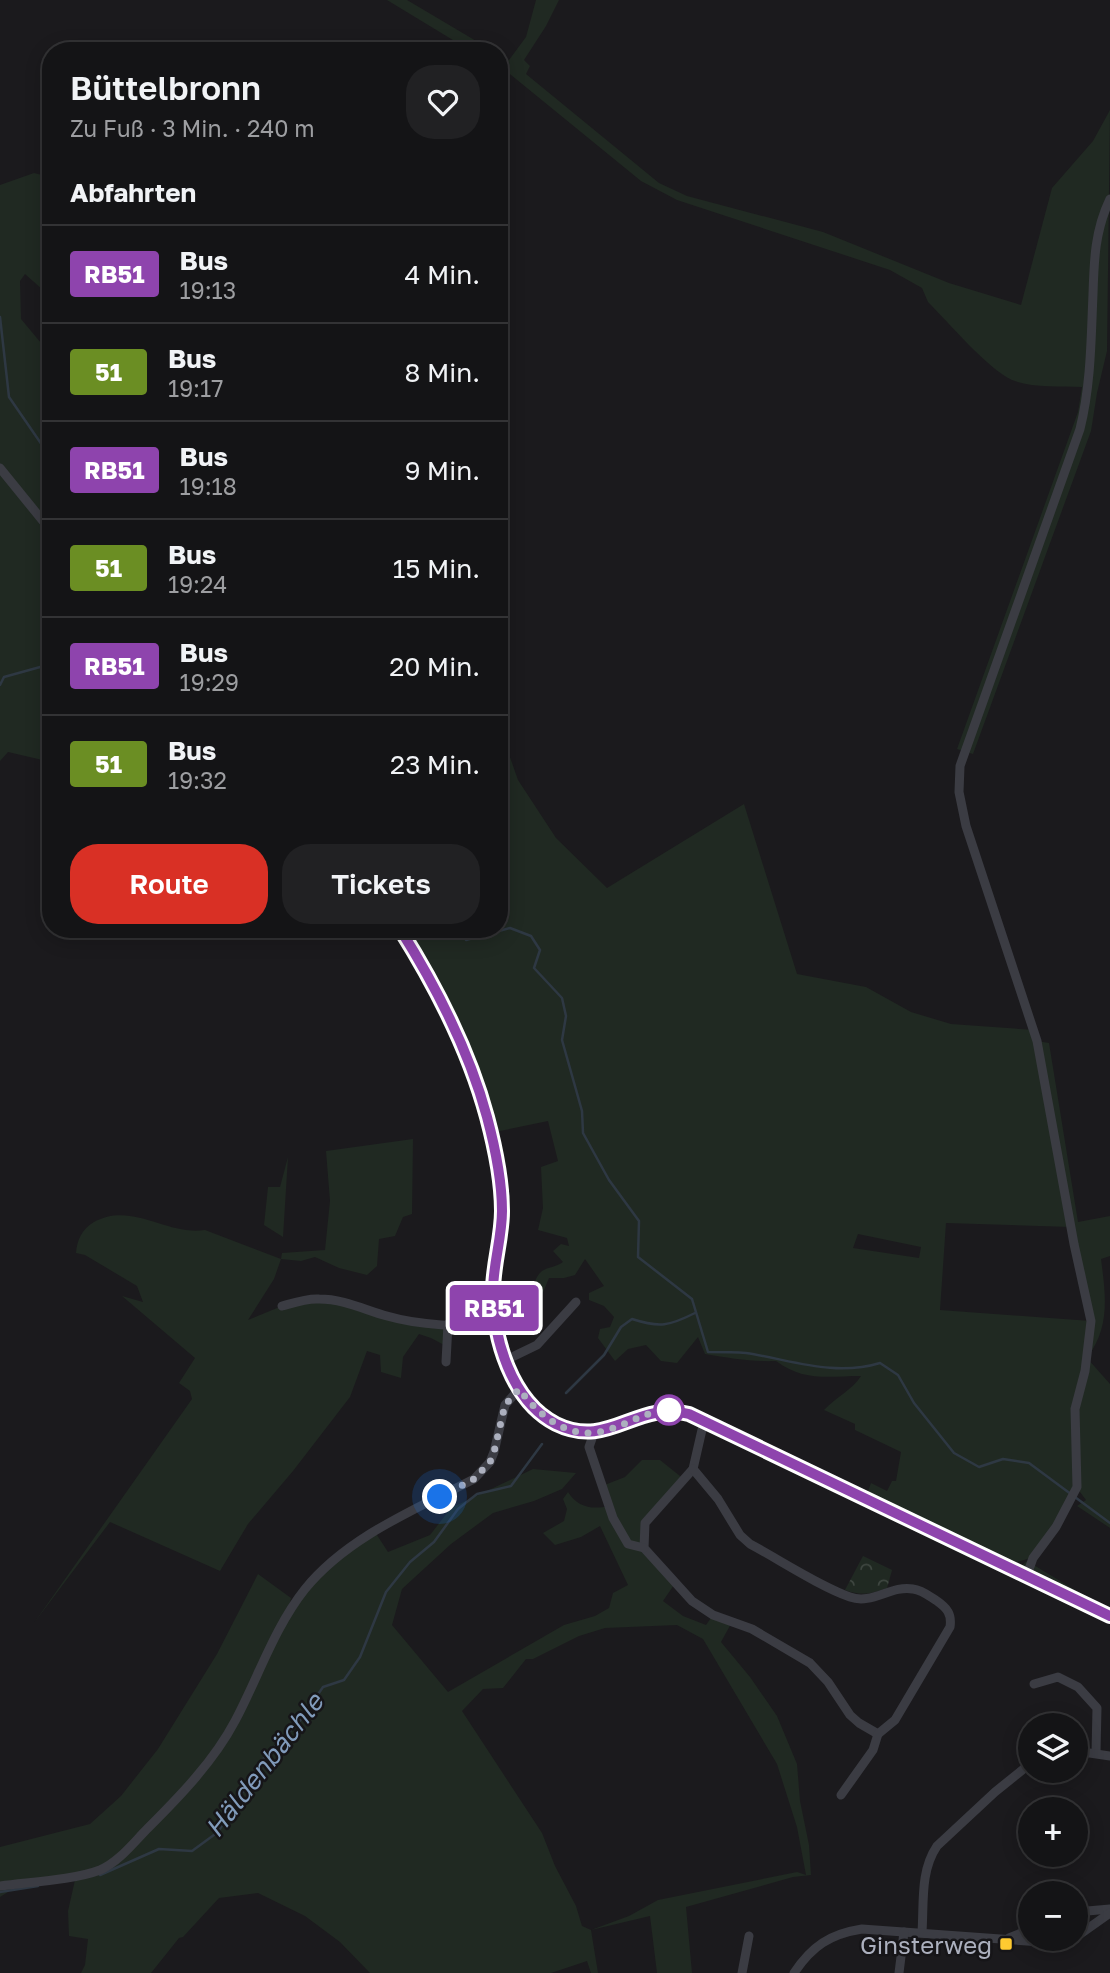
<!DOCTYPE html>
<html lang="de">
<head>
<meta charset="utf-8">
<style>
  :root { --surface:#141416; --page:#212123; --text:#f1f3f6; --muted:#9d9ea1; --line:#333335; --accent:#d93025 }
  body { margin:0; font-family:"Golos Text",sans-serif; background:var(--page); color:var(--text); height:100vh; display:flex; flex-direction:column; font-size:26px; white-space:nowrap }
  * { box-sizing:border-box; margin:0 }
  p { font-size:23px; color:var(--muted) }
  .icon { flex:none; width:38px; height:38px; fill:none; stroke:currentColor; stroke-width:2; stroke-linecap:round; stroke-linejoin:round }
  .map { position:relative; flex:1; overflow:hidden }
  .drawer { position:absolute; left:42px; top:42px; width:466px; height:896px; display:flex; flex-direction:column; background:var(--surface); border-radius:28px; box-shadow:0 4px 18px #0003,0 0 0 2px var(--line) }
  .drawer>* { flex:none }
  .badge { padding:0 14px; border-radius:5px; font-size:24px; line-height:46px }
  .buttons { position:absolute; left:1018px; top:1713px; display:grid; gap:14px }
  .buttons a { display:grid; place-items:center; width:70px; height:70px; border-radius:50%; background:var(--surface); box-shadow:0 4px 18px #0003,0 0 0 2px var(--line); font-size:35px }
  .you { position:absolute; width:35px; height:35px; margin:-18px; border:5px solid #fff; border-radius:50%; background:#1a73e8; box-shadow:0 0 0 10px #1a73e833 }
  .map>.badge { position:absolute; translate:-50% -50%; box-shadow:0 0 0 4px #fff }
  h2 { padding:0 28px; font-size:26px; line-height:63px }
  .round { display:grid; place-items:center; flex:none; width:74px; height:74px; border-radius:28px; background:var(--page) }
  .head { display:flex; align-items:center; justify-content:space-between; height:119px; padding:0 28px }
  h1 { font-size:33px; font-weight:600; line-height:52px }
  .primary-button { display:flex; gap:14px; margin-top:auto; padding:14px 28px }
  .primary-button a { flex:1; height:80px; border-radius:28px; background:var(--accent); color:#fff; font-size:28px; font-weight:600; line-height:80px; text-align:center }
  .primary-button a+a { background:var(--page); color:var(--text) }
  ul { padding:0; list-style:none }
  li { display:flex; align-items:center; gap:21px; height:98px; padding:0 28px; border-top:2px solid var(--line) }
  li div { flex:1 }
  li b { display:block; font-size:26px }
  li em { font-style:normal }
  li .badge { min-width:77px; font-weight:700; text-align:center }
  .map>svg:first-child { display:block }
</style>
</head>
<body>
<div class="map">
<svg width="1110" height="1973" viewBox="0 0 1110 1973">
  <defs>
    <pattern id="forest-crowns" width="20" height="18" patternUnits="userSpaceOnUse" patternTransform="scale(1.75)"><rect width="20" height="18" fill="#202922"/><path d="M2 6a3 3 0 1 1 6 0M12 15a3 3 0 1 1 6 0" fill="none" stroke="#3e4640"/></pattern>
  </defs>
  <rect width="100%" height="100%" fill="#1b1a1d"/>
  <g fill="#202922" fill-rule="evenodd">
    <polygon points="387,0 407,0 493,51 471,51"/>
    <path d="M536 0H559L546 26 524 60 530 66 526 74 659 183 687 196 823 232 949 283 1021 305 1052 188 1093 141 1110 110 1107 351 1097 393 1091 431 973 754 957 749 1078 412 1082 387C1060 386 1032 388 1012 380 988 369 948 322 928 302L922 288 890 270 677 200 641 181 505 70 499 77V73L504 70 499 67V54L509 60 526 37Z"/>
    <polygon points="51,172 51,297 25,274 20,281 21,319 51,355 51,762 8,752 0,761 0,185 34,173 42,175"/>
    <path d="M499 726 518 780 556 838 607 888 744 804 797 974 866 987 911 1012 951 1024 1034 1030 1037 1041 1049 1043 1078 1222 1110 1216V1256L1101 1259C1106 1297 1110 1327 1087 1358L1110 1384V1528L1077 1506 1086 1500 1077 1488 1032 1564 1110 1611V1616L1016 1570 1031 1558 1013 1563 867 1494 871 1483 887 1491 892 1481H896L901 1452 855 1430V1424L824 1410C836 1397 852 1390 861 1376 828 1376 804 1382 776 1361 752 1362 729 1358 705 1354L698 1337 677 1363 661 1361 646 1345 628 1349 615 1361 598 1338 600 1329 610 1327 614 1317 604 1306 589 1300V1293L604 1286 585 1259 575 1275 564 1278H549L537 1307 530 1303C532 1294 533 1278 542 1271 548 1267 556 1267 563 1262L553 1251 561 1244 569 1246 567 1238 538 1230 543 1208 541 1167 558 1161 548 1121 495 1132 489 1128 460 1039 400 929H499ZM946 1223 1071 1227 1091 1321 940 1310ZM858 1234 921 1247 919 1258 853 1248Z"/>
    <path d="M413 1139 412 1214 403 1217 395 1236 379 1239 377 1266 367 1275 339 1268 315 1257 301 1261 281 1259 274 1279 248 1320 282 1306 318 1298 388 1317 448 1324 446 1346 431 1338 419 1334 403 1357 401 1378 381 1372 380 1355 367 1351 350 1397 293 1471 248 1524 220 1571 110 1522 34 1623 192 1399 190 1391 179 1383 195 1358 122 1296 143 1302 137 1286 85 1255 76 1253C77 1240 82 1229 94 1222 132 1201 167 1236 205 1230L281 1259 282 1253 325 1250 330 1201 326 1151Z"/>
    <polygon points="288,1157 283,1237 264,1225 268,1187 280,1187"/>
    <path d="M642 1460H660L685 1480 645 1523V1548L676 1582 663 1601 683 1616 706 1625 713 1615 732 1622 721 1642 750 1677 777 1716 797 1764 800 1801 809 1845 811 1875 793 1877 686 1907 692 1973H657L650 1916 591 1930 598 1973H591L587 1961 551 1973H370L340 1942 305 1916 258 1893 219 1898 183 1937 179 1938 151 1973H81L85 1965 88 1939 69 1936 68 1911 75 1880 11 1890 0 1897V1847L90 1824 121 1796 158 1749 217 1654 258 1574 291 1598 287 1616 318 1575 375 1532 388 1552 430 1535 451 1508 533 1469 576 1473 562 1489 534 1501 493 1513 451 1544 402 1589 392 1625 448 1692 564 1625 595 1616 609 1608 613 1593 628 1585 600 1526 581 1537 555 1545 543 1533 564 1521 567 1509 563 1499 568 1492C577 1507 592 1510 609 1506L602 1486 625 1477ZM677 1625 703 1639 777 1764 797 1827 806 1875 797 1872 658 1900 629 1916 591 1930 582 1926 576 1906 555 1866 542 1833 462 1711 483 1689 503 1688 526 1659H533L579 1636 605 1628Z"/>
  </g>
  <path fill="url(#forest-crowns)" d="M863 1556 892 1570 887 1588C871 1594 862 1596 845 1590Z"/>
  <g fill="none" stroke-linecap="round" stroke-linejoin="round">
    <g stroke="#2e3843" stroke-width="2.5">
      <polyline points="0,317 9,397 51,458"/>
      <polyline points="0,685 4,677 51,664"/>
      <path d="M460 929 466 940 510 928 531 936 540 950 534 968 562 998 566 1016 562 1040 582 1111 583 1133 609 1180 639 1221 638 1257 692 1299 708 1352C720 1352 734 1352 746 1353 792 1360 834 1377 880 1363L898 1375 914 1403 954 1453 979 1467 1003 1459 1029 1463 1110 1523"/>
      <path d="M566 1393 604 1355 621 1327 632 1319C660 1328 669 1326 695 1313"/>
      <polyline points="100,1875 159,1849 192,1851 218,1832 262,1760 299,1722 323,1687 344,1680 360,1657 386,1592 410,1562 434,1542 458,1509 477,1494 511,1486 542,1444"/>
      <polyline points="0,1892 38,1886"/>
    </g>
    <g stroke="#3b3c43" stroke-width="9">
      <polyline points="0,468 51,531"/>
      <path d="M400 929C439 991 473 1056 489 1127 495 1155 502 1183 502 1211 502 1238 493 1264 493 1291 493 1338 511 1401 556 1424 609 1450 636 1400 689 1414L1110 1616"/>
      <path d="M282 1306C293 1303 307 1298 319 1299 344 1299 365 1310 387 1316 418 1325 464 1328 496 1324"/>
      <polyline points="506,1360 537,1345 576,1302"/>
      <polyline points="446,1362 448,1324"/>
      <polyline points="704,1421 693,1469 645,1523 644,1548 692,1601 713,1615 752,1629 810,1663 828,1682 850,1715 859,1723 878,1734"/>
      <polyline points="594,1433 589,1447 613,1518 628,1544 644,1548"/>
      <path d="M693 1469 718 1499 740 1535 750 1544C780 1560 819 1586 850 1597 872 1605 891 1585 913 1589 922 1590 929 1596 937 1601 947 1608 952 1614 950 1627L895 1720 878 1734 873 1750 841 1795"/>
      <path d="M1027 1575 1033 1558 1056 1527 1077 1487 1075 1409 1085 1371 1091 1321 1074 1244 1037 1041 966 826 959 792 960 766 1080 429C1091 385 1091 339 1093 294 1094 260 1095 230 1110 199"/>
      <polyline points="1034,1684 1058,1677 1078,1687 1097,1708 1096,1752"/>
      <polyline points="1076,1751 1110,1756"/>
      <path d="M0 1886C29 1882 74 1880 100 1870 119 1862 134 1842 148 1828 180 1796 214 1761 235 1721 258 1678 274 1628 305 1589 347 1537 416 1509 474 1479L490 1462 494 1452 505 1405 519 1389"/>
      <polyline points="1076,1912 1110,1909"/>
      <path d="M922 1932C924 1903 920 1871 937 1846L995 1792 1031 1763"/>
      <polyline points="1076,1937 1110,1913"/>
      <polyline points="1009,1938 1031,1929"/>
      <polyline points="742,1973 749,1936"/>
      <path d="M794 1973C812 1946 830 1934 862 1929L1055 1943 1074 1939"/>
      <polyline points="899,1973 904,1932"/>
    </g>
  </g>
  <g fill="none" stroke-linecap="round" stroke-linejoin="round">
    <g stroke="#fff" stroke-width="16">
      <path id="line" d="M400 929C437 988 469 1050 487 1117 495 1147 502 1180 502 1211 502 1238 493 1264 493 1291 493 1338 511 1401 556 1424 609 1450 636 1400 689 1414L1110 1616"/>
    </g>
    <use href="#line" stroke="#8e44ad" stroke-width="10"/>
    <path stroke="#acb0be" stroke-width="7" stroke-dasharray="0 12.6" d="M440 1497 474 1479 490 1462 494 1452 505 1405 519 1389C539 1416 571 1442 607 1430 629 1424 646 1411 669 1410"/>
  </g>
  <circle fill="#fff" stroke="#8e44ad" stroke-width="3.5" cx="669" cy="1410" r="14"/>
  <rect fill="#ffcb31" stroke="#161518" stroke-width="2.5" x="999" y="1937" width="14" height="14" rx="3.5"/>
  <g text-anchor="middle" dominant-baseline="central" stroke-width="5" stroke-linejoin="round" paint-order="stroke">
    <g font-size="24" fill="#acb0be" stroke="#161518" text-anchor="end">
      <text x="992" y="1944">Ginsterweg</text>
    </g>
    <g font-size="26" font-style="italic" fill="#819bbb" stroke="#161518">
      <text transform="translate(264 1765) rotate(-52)">Häldenbächle</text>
    </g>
  </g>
</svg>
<div class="buttons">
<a><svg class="icon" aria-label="layers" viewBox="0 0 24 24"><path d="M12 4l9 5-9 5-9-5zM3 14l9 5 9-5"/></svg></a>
<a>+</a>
<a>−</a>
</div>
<div class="you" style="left:440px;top:1497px"></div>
<b class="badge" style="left:494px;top:1308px;background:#8e44ad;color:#fff">RB51</b>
<section class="drawer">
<div class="head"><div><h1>Büttelbronn</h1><p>Zu Fuß · 3 Min. · 240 m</p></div><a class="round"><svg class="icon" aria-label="heart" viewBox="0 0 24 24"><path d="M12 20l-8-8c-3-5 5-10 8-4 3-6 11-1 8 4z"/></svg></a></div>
<h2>Abfahrten</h2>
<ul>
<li><span class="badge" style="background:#8e44ad;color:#fff">RB51</span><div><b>Bus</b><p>19:13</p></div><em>4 Min.</em></li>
<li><span class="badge" style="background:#6b8e23;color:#fff">51</span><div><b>Bus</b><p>19:17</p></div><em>8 Min.</em></li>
<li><span class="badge" style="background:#8e44ad;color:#fff">RB51</span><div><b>Bus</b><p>19:18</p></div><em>9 Min.</em></li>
<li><span class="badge" style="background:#6b8e23;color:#fff">51</span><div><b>Bus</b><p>19:24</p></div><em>15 Min.</em></li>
<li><span class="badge" style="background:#8e44ad;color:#fff">RB51</span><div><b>Bus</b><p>19:29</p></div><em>20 Min.</em></li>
<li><span class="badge" style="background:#6b8e23;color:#fff">51</span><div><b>Bus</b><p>19:32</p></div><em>23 Min.</em></li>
</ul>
<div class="primary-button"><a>Route</a><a>Tickets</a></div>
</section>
</div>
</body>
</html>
